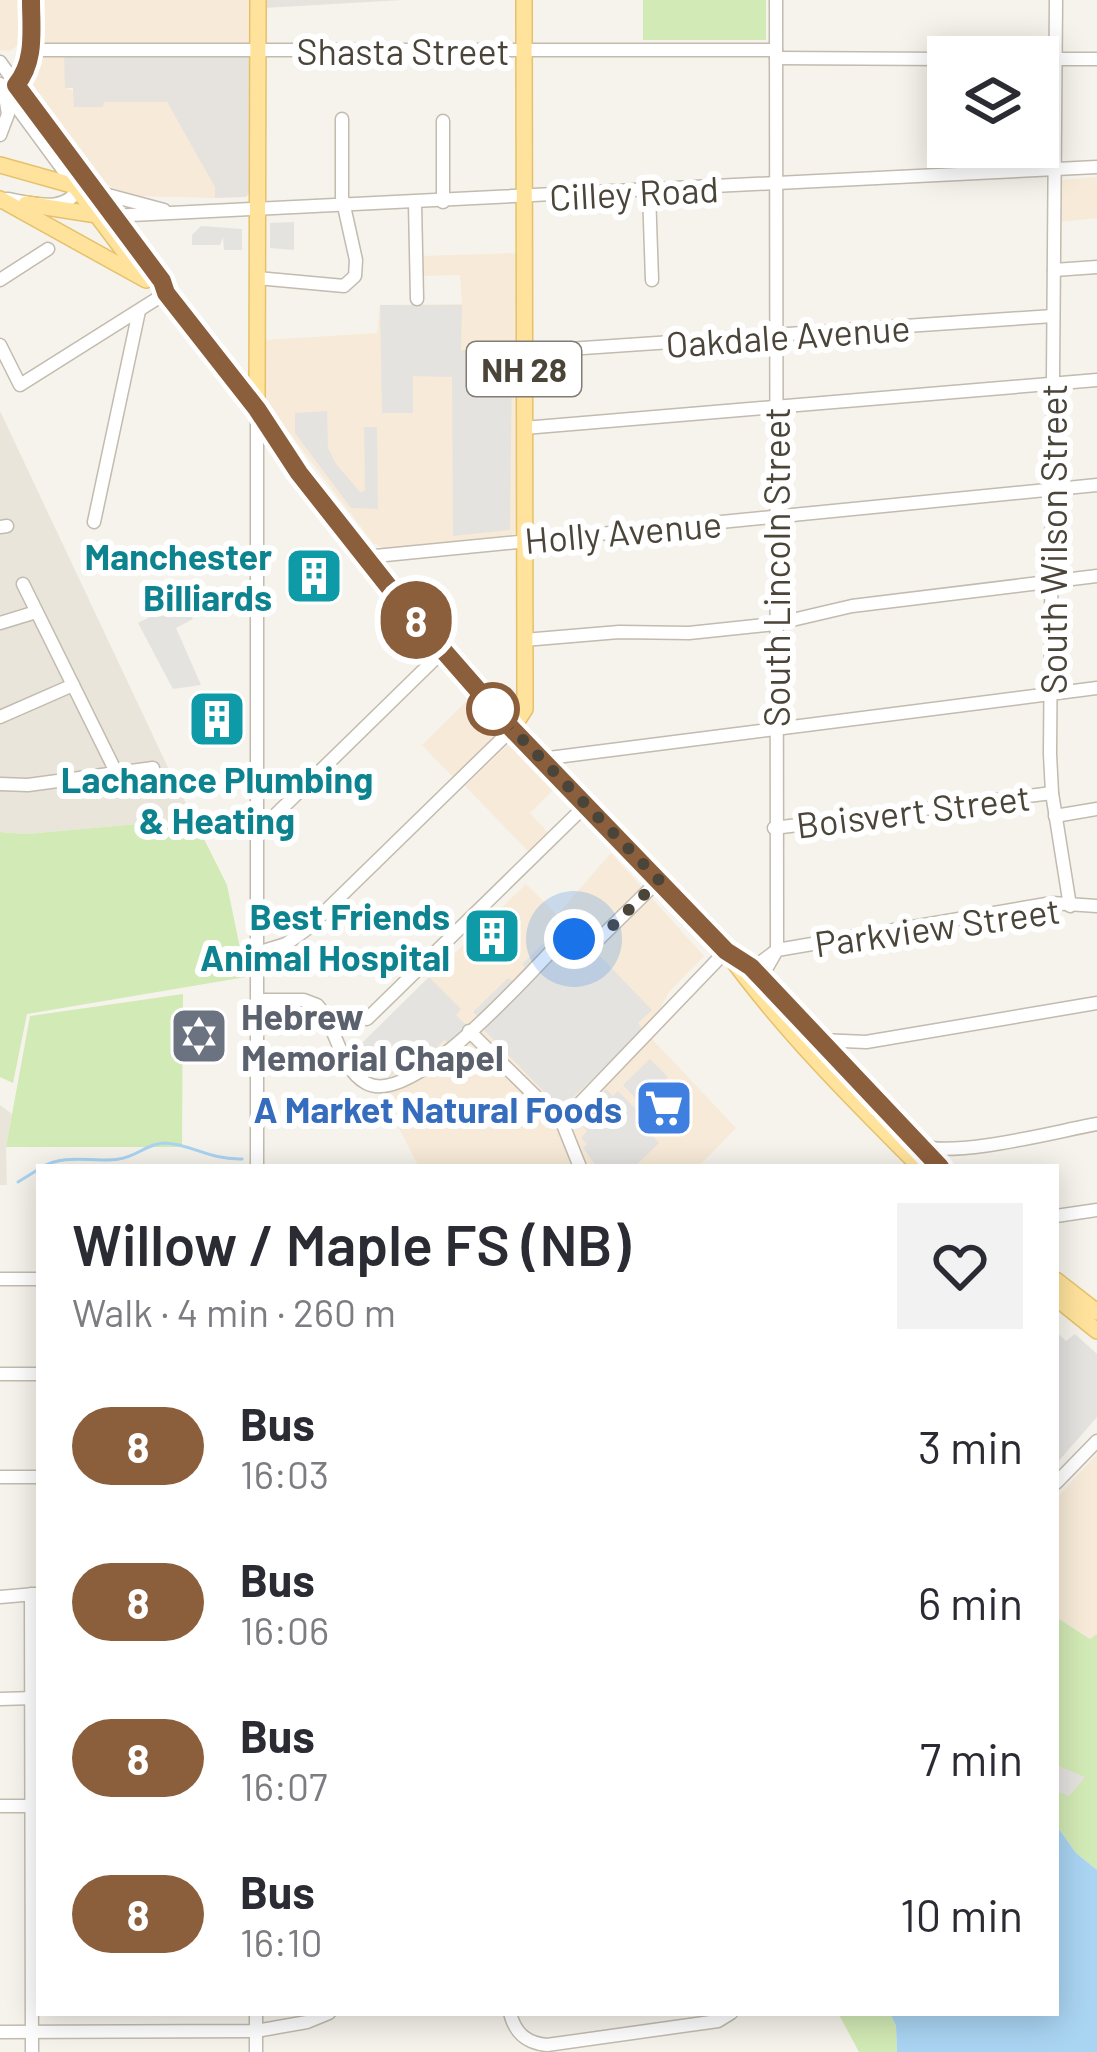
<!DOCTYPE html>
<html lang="en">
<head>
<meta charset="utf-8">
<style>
  :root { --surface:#fff; --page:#f2f2f3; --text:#2b2b33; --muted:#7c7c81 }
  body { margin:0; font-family:Barlow,sans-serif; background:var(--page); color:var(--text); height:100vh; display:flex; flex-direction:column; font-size:45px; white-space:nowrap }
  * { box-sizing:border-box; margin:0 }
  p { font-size:39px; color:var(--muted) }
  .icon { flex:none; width:66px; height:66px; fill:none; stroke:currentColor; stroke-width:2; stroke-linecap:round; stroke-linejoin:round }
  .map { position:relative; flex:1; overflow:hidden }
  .drawer { position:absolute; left:36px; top:1164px; width:1023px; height:852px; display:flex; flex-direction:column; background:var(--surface); border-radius:0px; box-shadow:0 6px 30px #0003 }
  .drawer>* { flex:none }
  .badge { padding:0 24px; border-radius:39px; font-size:42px; line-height:78px }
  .controls { position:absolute; left:927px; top:36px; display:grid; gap:24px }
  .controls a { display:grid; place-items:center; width:132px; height:132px; border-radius:0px; background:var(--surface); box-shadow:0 6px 30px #0003; font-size:60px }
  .you { position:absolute; width:60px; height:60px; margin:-30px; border:9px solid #fff; border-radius:50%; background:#1a73e8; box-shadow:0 0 0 18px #1a73e833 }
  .map>.badge { position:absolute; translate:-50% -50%; box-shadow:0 0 0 6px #fff }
  .round { display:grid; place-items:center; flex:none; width:126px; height:126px; border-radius:0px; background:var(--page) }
  .summary { display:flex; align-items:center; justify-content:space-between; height:204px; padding:0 36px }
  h1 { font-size:57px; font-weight:600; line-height:90px }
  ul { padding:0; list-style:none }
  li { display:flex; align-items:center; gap:36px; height:156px; padding:0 36px }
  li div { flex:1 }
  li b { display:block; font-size:45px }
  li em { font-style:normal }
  li .badge { min-width:132px; font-weight:700; text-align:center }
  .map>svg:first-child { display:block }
</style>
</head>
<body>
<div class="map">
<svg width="1097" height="2052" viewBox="0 0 1097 2052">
  <rect width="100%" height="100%" fill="#f6f3ec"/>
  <g fill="#eae5da">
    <polygon points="0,411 171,774 194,819 26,834 0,832"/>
    <polygon points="0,1105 12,1114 6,1147 7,1185 0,1185"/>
  </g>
  <g fill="#f7ead8">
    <polygon points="0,0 22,0 23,41 10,51 0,50"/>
    <polygon points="36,0 249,0 249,43 39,44 36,41"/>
    <polygon points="64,56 66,88 103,102 167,102 215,187 215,198 140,196 113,188 89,173 28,91 39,58"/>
    <polygon points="1097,177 1097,218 1061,222 1060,180"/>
    <polygon points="520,253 519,530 511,535 431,543 383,548 373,543 266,402 265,340 377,333 380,305 462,304 460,275 422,276 420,256"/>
    <polygon points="469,699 501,733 454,778 422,745"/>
    <polygon points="509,744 553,790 530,813 548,833 529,852 465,786"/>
    <polygon points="611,853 704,956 669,992 653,1022 653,1040 736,1128 698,1167 419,1167 383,1097 389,1078 358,1047 526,884 557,915"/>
    <polygon points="1097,1454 1097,1634 1090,1639 1056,1617 1056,1499"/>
  </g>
  <g fill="#e6e2dd">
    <polygon points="264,0 402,0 264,8"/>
    <polygon points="64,56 249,57 250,192 246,197 215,198 215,187 167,102 104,102 103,107 74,107 73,88 65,88"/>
  </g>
  <g fill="#d2eab5">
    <rect x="643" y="0" width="123" height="40"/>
    <polygon points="194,819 227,885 246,977 27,1014 13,1083 0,1077 0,832 26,834"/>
    <polygon points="183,994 182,1147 6,1147 30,1016"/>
    <polygon points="1056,1617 1090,1639 1097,1634 1097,1870 1076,1853 1056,1825"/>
    <polygon points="838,2013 890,2013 896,2026 897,2052 859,2052"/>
  </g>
  <g fill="#e5e3e0">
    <polygon points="294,222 294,250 270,248 270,223"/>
    <polygon points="201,226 242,229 242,250 224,250 223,237 220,245 192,245 192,235"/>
    <polygon points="380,305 462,305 461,350 472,350 471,366 512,363 510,530 453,536 452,377 413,376 413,413 382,413"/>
    <polygon points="327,411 328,448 336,464 360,492 365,491 364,427 377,427 378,509 351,508 295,433 295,413"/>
    <polygon points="185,599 193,619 176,628 201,685 173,689 138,623"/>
    <polygon points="559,928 565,934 559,941 570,953 573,951 585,963 596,952 652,1010 638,1023 643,1030 561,1109 483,1029 486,1025 473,1012 508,978 514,982 527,970 522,964"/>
    <polygon points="429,977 461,1009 456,1015 467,1026 449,1044 444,1040 427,1058 422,1053 404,1070 400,1067 389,1078 358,1047"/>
    <polygon points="650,1059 668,1077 641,1104 623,1085"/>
    <polygon points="606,1089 613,1096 618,1091 657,1130 652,1135 659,1143 634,1167 597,1167 583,1148 587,1144 581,1138 587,1131 576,1119"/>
    <polygon points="1056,1332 1066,1341 1075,1334 1097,1354 1097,1417 1056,1464"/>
    <polygon points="1056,1765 1085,1777 1069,1796 1056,1791"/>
  </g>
  <polygon fill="#a9d4f2" points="1056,1825 1076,1853 1097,1870 1097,2052 897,2052 896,2026 890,2013 1056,2013"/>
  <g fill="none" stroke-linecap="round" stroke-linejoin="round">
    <g stroke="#a9d4f2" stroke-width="3">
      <path d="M42 1167C66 1153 93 1163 119 1159 136 1157 148 1143 165 1143 191 1144 209 1160 242 1159"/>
      <polyline points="18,1182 39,1169"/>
    </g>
    <g stroke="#c2bbae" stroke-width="15">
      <g id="minor">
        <polyline points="1056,0 1050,754 1052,793 1070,906"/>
        <polyline points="30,50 776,50"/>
        <polyline points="776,58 948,59"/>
        <polyline points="1038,59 1097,59"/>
        <polyline points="0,62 93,191 164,210"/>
        <polyline points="0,84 75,186"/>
        <path d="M16 85C36 61 30 30 31 0"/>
        <polyline points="443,121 443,202"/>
        <polyline points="0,135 8,114 5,96"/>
        <polyline points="649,192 652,280"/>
        <path d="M7 199C33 203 68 215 80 185"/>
        <polyline points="415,203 417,299"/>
        <polyline points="111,216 1097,167"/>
        <polyline points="1054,270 1097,267"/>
        <polyline points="257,278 344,286 355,276 356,260 342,197 342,119"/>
        <polyline points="0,280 48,249"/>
        <polyline points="0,345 20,385 166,293"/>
        <polyline points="524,352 1053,316"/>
        <polyline points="257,410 257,1167"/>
        <polyline points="524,428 1097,380"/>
        <polyline points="94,522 139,311"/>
        <polyline points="0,527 7,526"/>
        <polyline points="365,557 1097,485"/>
        <polyline points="23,584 117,774"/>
        <polyline points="0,623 36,612"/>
        <polyline points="524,640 619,632 689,633 775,624 852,606 1097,576"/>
        <polyline points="0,717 73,685"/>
        <polyline points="541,759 1097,688"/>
        <polyline points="0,784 28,785 153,768"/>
        <polyline points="1055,816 1097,809"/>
        <polyline points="774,828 1052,793"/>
        <polyline points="256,829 267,823 442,652"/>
        <polyline points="257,953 286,944 307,929 512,729"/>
        <polyline points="745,974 777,950 1052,903 1097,906"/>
        <polyline points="758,983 777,950 776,0"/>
        <path d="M257 1000H304L317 1005C337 1026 339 1068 366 1083 412 1109 529 973 561 941L598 940 659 880"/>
        <polyline points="367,1019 586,805"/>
        <polyline points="469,1031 562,1122 580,1167"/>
        <polyline points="820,1040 866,1042 1097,1003"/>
        <polyline points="562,1122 726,951"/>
        <path d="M920 1146C960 1157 1053 1132 1097 1124"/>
        <polyline points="1056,1216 1097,1210"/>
        <polyline points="0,1279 39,1279"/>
        <polyline points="0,1374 39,1374"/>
        <polyline points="0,1477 39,1477"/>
        <polyline points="1056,1483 1097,1441"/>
        <polyline points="31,1594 32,2052"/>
        <polyline points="0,1597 35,1594"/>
        <polyline points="0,1699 35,1698"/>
        <polyline points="0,1806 39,1806"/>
        <polyline points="256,2013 256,2052"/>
        <path d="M510 2013C515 2033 526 2043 547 2045L718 2021 731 2013"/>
        <polyline points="0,2032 256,2031 307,2022 329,2013"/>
      </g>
    </g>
    <g stroke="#e6c16a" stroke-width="18">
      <g id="major">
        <path d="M0 165 93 191 257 409 299 473 442 652 726 951C782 1029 852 1099 920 1167"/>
        <polyline points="75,186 141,274"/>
        <polyline points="0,199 146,280"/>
        <polyline points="26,204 97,215"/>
        <polyline points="257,409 258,0"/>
        <polyline points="512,729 525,709 524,0"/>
        <polyline points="734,956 751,967 940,1167"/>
        <polyline points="1056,1280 1097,1312"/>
        <polyline points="1056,1298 1097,1331"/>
      </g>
    </g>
    <use href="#minor" stroke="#fff" stroke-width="12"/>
    <use href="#major" stroke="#ffe39c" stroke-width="15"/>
  </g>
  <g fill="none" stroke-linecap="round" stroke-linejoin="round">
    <g stroke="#fff" stroke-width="27">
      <path id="line" d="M31 0C31 30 36 61 16 85L162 281 166 293 257 409 299 473 400 601 512 729 726 951 751 967 940 1167"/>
    </g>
    <use href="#line" stroke="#8b5e3c" stroke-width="18"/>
    <polyline stroke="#4b4439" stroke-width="12" stroke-dasharray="0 21.6" points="493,709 659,880 598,940 574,939"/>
  </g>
  <defs>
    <g id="building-square" transform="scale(3)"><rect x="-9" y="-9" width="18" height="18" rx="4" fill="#0f9aa8" stroke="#fff"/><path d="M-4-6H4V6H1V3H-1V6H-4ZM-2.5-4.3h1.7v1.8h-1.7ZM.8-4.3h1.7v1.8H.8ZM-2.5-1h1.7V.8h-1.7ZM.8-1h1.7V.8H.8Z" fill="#fff"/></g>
    <g id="synagogue-square" transform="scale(3)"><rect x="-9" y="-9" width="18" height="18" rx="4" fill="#6b7280" stroke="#fff"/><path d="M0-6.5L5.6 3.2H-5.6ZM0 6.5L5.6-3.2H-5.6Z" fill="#fff"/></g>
    <g id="supermarket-square" transform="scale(3)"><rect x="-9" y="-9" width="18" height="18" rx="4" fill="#3f7fe0" stroke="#fff"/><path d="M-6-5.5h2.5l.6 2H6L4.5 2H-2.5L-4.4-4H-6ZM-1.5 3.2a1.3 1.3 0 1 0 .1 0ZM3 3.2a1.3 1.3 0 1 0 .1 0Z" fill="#fff"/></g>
  </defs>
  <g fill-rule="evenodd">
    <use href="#building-square" x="314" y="576"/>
    <use href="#building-square" x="217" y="719"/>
    <use href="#building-square" x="492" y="936"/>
    <use href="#synagogue-square" x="199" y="1036"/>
    <use href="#supermarket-square" x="664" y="1108"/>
  </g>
  <circle fill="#fff" stroke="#8b5e3c" stroke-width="6" cx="493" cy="709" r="24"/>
  <g text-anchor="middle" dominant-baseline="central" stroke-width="12" stroke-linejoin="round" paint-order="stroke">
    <rect fill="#fff" stroke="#817c74" stroke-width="3" x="467" y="342" width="114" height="54" rx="9"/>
    <g font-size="33" font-weight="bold" fill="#4b4439">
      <text x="524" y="369">NH 28</text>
    </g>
    <g font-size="36" fill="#4b4439" stroke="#fff">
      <text x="403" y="50">Shasta Street</text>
      <text transform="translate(634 192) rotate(-3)">Cilley Road</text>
      <text transform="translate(788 335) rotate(-4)">Oakdale Avenue</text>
      <text transform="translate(623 531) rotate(-5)">Holly Avenue</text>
      <text transform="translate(1052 539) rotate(-90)">South Wilson Street</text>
      <text transform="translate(775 567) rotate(-90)">South Lincoln Street</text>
      <text transform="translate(913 810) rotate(-7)">Boisvert Street</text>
      <text transform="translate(937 926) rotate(-8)">Parkview Street</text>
    </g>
    <g font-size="36" font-weight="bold" fill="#0d838f" stroke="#fff" text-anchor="end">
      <text x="272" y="555">Manchester<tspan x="272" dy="41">Billiards</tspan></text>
      <text x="217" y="778" text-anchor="middle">Lachance Plumbing<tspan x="217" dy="41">&amp; Heating</tspan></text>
      <text x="450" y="915">Best Friends<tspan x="450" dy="41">Animal Hospital</tspan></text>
    </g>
    <g font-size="36" font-weight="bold" fill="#5b616d" stroke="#fff" text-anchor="start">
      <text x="241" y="1015">Hebrew<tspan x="241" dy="41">Memorial Chapel</tspan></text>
    </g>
    <g font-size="36" font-weight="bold" fill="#366cbe" stroke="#fff" text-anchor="end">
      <text x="622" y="1108">A Market Natural Foods</text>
    </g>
  </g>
</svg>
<div class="controls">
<a><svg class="icon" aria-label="layers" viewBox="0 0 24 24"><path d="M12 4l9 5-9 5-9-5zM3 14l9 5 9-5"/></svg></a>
</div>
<div class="you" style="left:574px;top:939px"></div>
<b class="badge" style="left:416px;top:620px;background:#8b5e3c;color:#fff">8</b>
<section class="drawer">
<div class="summary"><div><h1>Willow / Maple FS (NB)</h1><p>Walk · 4 min · 260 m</p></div><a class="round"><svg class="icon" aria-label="heart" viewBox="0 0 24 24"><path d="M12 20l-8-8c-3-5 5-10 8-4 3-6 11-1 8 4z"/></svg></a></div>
<ul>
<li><span class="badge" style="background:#8b5e3c;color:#fff">8</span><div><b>Bus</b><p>16:03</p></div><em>3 min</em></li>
<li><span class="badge" style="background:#8b5e3c;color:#fff">8</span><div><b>Bus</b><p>16:06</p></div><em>6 min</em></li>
<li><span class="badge" style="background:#8b5e3c;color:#fff">8</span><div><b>Bus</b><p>16:07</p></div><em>7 min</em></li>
<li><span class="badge" style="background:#8b5e3c;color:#fff">8</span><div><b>Bus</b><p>16:10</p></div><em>10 min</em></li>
</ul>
</section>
</div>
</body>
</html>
